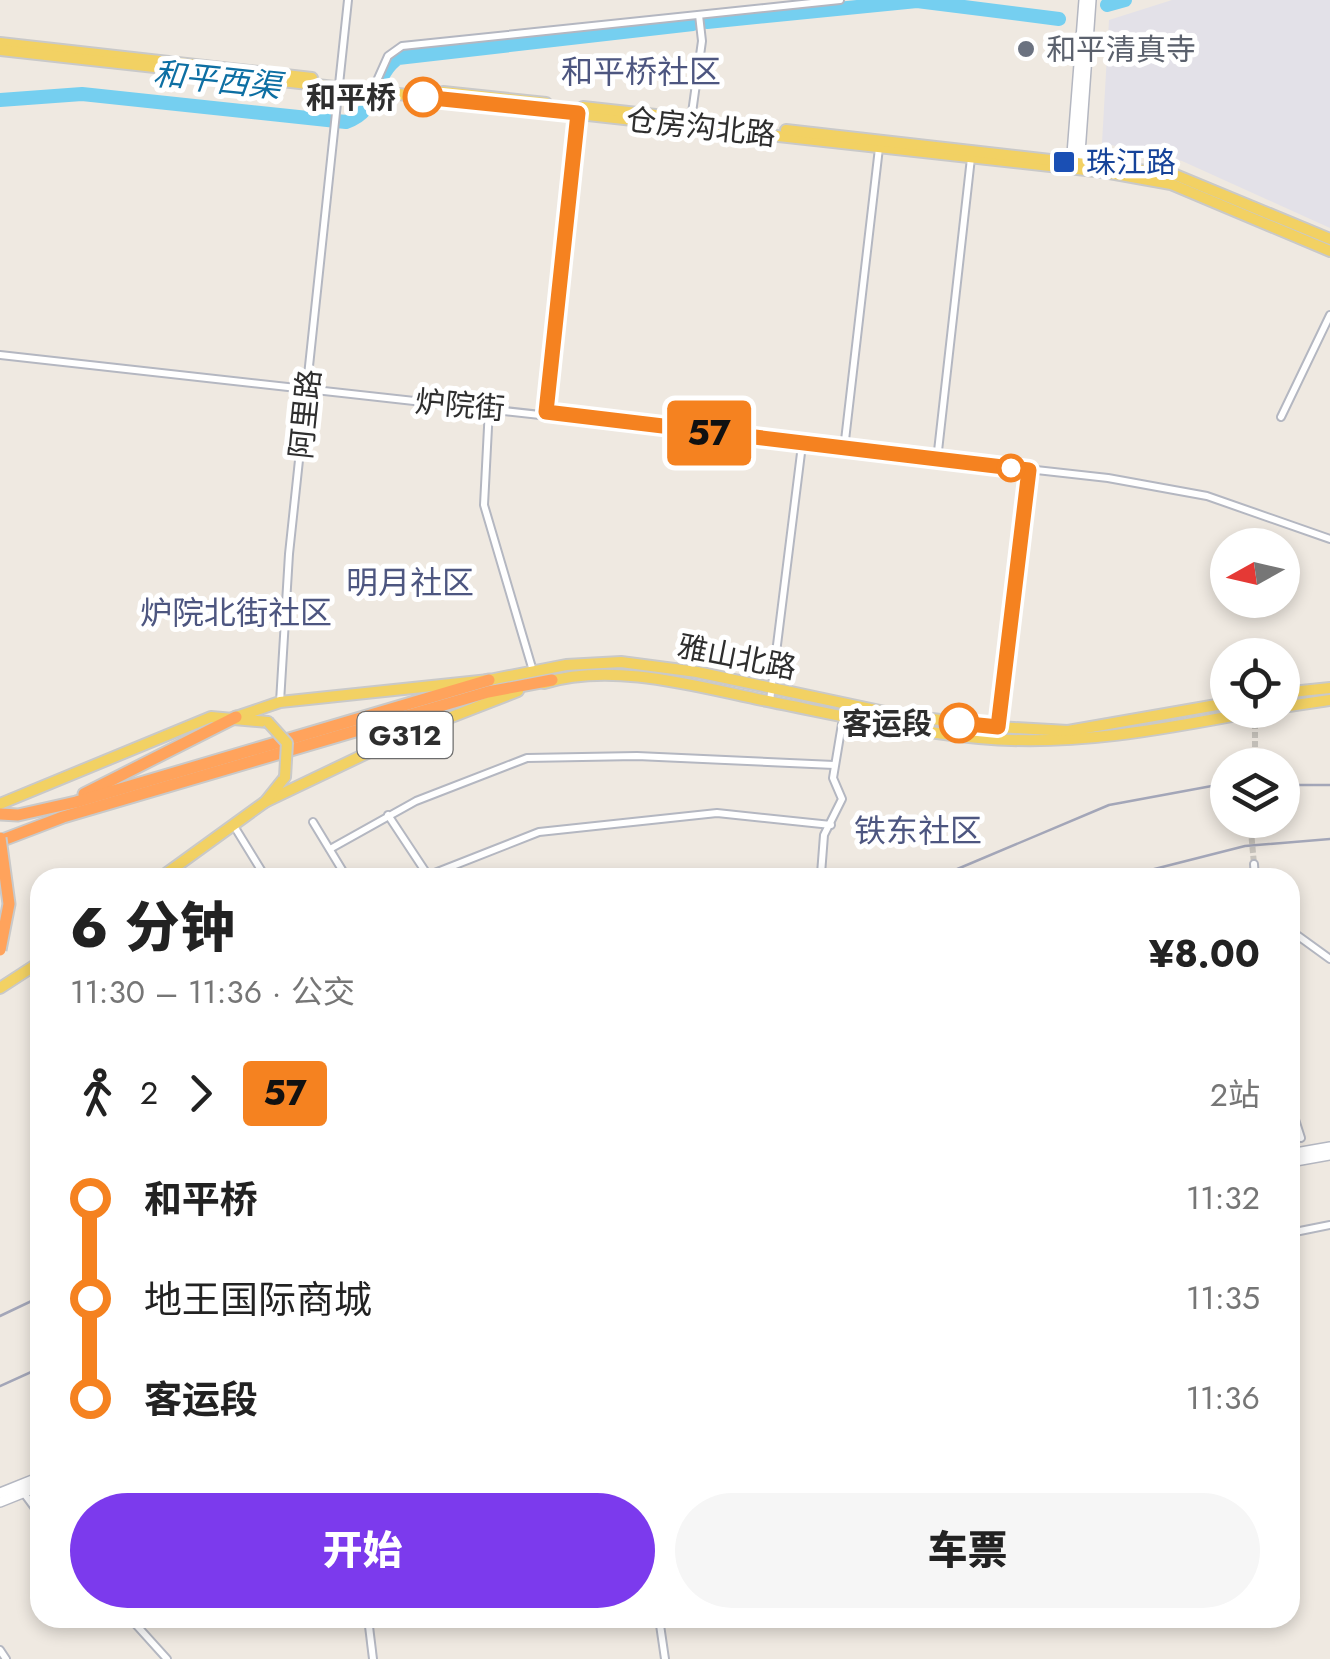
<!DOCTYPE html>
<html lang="zh">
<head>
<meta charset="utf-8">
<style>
  :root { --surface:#fff; --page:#f6f6f6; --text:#222; --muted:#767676; --accent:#7c3aed }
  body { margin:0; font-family:Jost,"Noto Sans SC",sans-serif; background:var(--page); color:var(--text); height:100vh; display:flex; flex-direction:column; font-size:38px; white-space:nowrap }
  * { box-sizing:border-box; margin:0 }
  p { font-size:32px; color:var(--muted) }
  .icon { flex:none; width:55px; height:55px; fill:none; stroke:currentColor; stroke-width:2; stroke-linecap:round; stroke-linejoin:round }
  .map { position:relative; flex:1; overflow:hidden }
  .drawer { position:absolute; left:30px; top:868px; width:1270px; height:760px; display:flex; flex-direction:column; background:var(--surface); border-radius:30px; box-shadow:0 5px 15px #0003 }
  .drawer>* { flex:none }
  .badge { padding:0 20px; border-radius:8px; font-size:35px; line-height:65px }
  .needle { width:65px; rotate:262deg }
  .tools { position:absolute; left:1210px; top:528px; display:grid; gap:20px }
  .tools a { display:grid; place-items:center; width:90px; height:90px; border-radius:50%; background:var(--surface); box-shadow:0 5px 15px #0003; font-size:50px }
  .map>.badge { position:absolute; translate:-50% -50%; box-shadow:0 0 0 5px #fff }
  .legs { display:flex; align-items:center; gap:15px; height:110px; padding:0 40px; font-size:32px }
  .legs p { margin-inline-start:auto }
  .overview { display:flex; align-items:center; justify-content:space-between; height:170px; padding:0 40px }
  h1 { font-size:55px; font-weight:800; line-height:75px }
  .cta { display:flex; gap:20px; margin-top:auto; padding:20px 40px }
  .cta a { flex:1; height:115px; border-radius:60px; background:var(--accent); color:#fff; font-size:40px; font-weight:800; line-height:115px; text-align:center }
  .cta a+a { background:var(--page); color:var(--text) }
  ul { padding:0 40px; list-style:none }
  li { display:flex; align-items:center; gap:35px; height:100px; font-size:38px }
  li i { display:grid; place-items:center; width:15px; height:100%; margin:0 12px; background:currentColor }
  li i::after { content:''; width:25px; height:25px; margin:-12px; border:8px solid; border-radius:50%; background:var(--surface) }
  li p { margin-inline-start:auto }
  li:first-child i { background:linear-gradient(#0000 50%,currentColor 0) }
  li:last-child i { background:linear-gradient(currentColor 50%,#0000 0) }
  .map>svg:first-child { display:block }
</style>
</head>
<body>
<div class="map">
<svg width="1330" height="1659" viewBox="0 0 1330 1659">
  <rect width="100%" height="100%" fill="#efe9e1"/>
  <polygon fill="#e3e1e8" points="1172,0 1330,0 1330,228 1182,161 1102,143 1109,20"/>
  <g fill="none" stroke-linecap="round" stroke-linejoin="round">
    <g stroke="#75cff0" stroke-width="14">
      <polyline points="1107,5 1125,0"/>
      <polyline points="707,22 917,1 1059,19"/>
      <path d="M0 100 82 94 346 122C380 111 372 76 398 58L693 24"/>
    </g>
    <g stroke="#c8c4bd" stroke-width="6" stroke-dasharray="6 3" stroke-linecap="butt">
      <polyline points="1255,723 1255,765"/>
      <polyline points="1250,820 1254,864"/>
    </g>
    <g stroke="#b4b7c1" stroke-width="10">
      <g id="street">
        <polyline points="375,85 388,56 402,46 840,0"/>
        <polyline points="691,120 702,41 699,15"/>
        <polyline points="0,355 1108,478 1207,496 1330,539"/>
        <polyline points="489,408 484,505 533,671"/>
        <polyline points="545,412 579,110"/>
        <polyline points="1281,417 1330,315"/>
        <polyline points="844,449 879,148"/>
        <polyline points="937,460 971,158"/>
        <polyline points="770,701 802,445"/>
        <polyline points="280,702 289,554 348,0"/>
        <polyline points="998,727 1029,470"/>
        <polyline points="388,815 427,874"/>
        <polyline points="313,822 347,878"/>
        <polyline points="234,826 266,878"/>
        <polyline points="330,849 416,801 527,758 637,756 834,765"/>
        <polyline points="1254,864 1255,878"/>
        <polyline points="821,874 824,835 842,799 833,778 843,718"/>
        <polyline points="422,878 539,832 717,813 831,825"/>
        <polyline points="1290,930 1330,959"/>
        <polyline points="1290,1104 1301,1138"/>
        <polyline points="1290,1233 1330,1225"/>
        <polyline points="23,1492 40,1515"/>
        <polyline points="130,1618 167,1659"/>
        <polyline points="368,1618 373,1659"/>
        <polyline points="659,1618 665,1659"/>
        <polyline points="0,1650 6,1659"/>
      </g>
    </g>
    <g stroke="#b4b7c1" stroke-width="12">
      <g id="secondary">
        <polyline points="1071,167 1084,0"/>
        <polyline points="1079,167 1091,0"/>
        <polyline points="1290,1154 1330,1147"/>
        <polyline points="1290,1162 1330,1155"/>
        <polyline points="0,1493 40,1477"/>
        <polyline points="0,1502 40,1486"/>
      </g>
    </g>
    <g stroke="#c9c9c9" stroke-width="14">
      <g id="primary">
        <polyline points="0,43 312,78"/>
        <polyline points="0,50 1104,172 1171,184 1330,251"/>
        <polyline points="443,92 546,103"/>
        <polyline points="583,107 710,121"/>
        <polyline points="786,130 1173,174 1330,239"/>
        <path d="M544 683C612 662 695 686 762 700 834 714 905 731 979 738 1076 747 1169 728 1264 710"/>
        <polyline points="1282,693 1330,688"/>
        <polyline points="1282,707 1330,700"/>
        <polyline points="236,717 280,702 489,680 566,665 621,662 697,672 899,715 998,727 1068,731 1228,703"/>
        <polyline points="265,802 405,735 518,691"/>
        <polyline points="0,804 211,717 268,722"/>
        <polyline points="160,878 265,802 285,777"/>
        <polyline points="0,988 40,962"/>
      </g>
    </g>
    <g stroke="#c9c9c9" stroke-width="15">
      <g id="highway">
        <polyline points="84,794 236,717"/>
        <polyline points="0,814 18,815 76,802 489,680"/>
        <polyline points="0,841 63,817 488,692 552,680"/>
      </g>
    </g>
    <use href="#street" stroke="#fff" stroke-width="6"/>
    <use href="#secondary" stroke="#fff" stroke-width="9"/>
    <use href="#primary" stroke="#f2d163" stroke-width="10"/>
    <use href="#highway" stroke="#ffa35c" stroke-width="11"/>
    <g stroke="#a3a6b8" stroke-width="2.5">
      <polyline points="1282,785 1330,785"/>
      <polyline points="936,878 1109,805 1228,783"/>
      <polyline points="1119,878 1245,846 1330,839"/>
      <polyline points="0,1316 40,1297"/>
      <polyline points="0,1386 40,1368"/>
    </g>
    <g stroke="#c9c9c9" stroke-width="14" stroke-linecap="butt">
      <polyline id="primary-bridge" points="268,722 287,743 285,777"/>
    </g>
    <g stroke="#c9c9c9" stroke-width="15" stroke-linecap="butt">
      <polyline id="highway-bridge" points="0,838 9,904 0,950"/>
    </g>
    <use href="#primary-bridge" stroke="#f2d163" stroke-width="10"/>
    <use href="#highway-bridge" stroke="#ffa35c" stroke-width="11"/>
  </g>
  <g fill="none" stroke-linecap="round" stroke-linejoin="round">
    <g stroke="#fff" stroke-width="22">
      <polyline id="line-1" points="423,97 578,113 546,412 1029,470 998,727 959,723"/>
    </g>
    <use href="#line-1" stroke="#f58220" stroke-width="15"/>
  </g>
  <circle fill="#6b7280" stroke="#fff" stroke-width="4" cx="1026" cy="49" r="10"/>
  <g fill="#fff" stroke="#f58220" stroke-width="5">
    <circle cx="423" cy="97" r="18"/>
    <circle cx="1011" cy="468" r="12"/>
    <circle cx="959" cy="723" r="18"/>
  </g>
  <rect fill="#1a4fb4" stroke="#fff" stroke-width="4" x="1052" y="150" width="24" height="24" rx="5"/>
  <g text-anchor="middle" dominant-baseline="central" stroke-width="10" stroke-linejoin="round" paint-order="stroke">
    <rect fill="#fff" stroke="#6d6d6d" stroke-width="2.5" x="357.5" y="712" width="95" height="46" rx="8"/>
    <g font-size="28" font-weight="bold" fill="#2e2e2e">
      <text x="405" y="735">G312</text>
    </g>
    <g font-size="30" fill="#5b616d" stroke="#fff" text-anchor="start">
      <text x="1046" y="49">和平清真寺</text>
    </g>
    <g font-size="30" font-weight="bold" fill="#2e2e2e" stroke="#fff" text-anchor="end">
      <text x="396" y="97">和平桥</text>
      <text x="932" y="723">客运段</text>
    </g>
    <g font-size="30" fill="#2e2e2e" stroke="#fff">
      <text transform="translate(701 127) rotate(6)">仓房沟北路</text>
      <text transform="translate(460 405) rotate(5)">炉院街</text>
      <text transform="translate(305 414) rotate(-84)">阿里路</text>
      <text transform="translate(737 657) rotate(11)">雅山北路</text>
    </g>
    <g font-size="30" fill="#164399" stroke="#fff" text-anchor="start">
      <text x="1086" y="162">珠江路</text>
    </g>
    <g font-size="32" fill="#4d5680" stroke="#fff">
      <text x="641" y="72">和平桥社区</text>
      <text x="410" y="583">明月社区</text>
      <text x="236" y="613">炉院北街社区</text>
      <text x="918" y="831">铁东社区</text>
    </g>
    <g font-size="32" font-style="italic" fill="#0d6fa3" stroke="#fff">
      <text transform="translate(217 80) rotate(6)">和平西渠</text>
    </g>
  </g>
</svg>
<div class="tools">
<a><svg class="needle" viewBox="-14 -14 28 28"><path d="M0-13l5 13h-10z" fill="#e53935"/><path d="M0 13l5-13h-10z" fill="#767676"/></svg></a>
<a><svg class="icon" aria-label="locate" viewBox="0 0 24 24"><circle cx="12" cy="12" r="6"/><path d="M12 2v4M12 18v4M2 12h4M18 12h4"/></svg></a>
<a><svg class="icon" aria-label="layers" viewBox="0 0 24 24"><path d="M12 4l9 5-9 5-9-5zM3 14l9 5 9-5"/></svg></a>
</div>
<b class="badge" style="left:709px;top:433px;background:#f58220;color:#111">57</b>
<section class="drawer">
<div class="overview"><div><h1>6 分钟</h1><p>11:30 – 11:36 · 公交</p></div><b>¥8.00</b></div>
<div class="legs"><svg class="icon" aria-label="walk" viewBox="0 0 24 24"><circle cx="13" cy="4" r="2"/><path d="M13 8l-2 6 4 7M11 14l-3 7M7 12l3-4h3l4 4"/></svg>2<svg class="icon" aria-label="forward" viewBox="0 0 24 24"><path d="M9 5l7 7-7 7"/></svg><b class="badge" style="background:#f58220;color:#111">57</b><p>2站</p></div>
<ul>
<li><i style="color:#f58220"></i><b>和平桥</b><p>11:32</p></li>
<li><i style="color:#f58220"></i><span>地王国际商城</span><p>11:35</p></li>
<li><i style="color:#f58220"></i><b>客运段</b><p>11:36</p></li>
</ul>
<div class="cta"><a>开始</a><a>车票</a></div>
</section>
</div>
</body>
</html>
